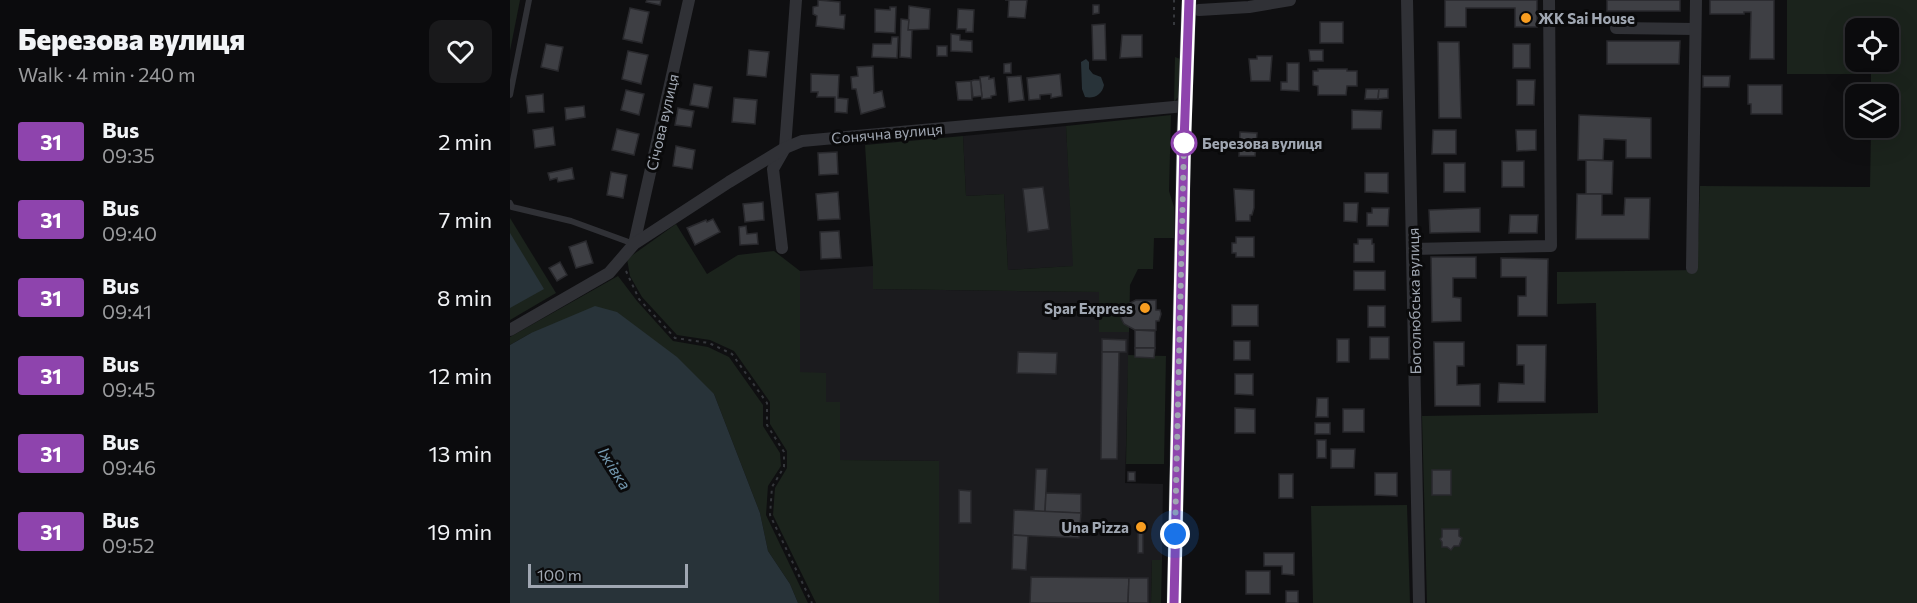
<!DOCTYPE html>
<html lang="en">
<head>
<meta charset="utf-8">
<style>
  :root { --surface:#0b0b0d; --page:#19191b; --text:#f1f3f6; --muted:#9a9b9d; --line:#2b2b2e }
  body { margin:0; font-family:Commissioner,sans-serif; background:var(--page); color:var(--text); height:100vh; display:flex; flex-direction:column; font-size:22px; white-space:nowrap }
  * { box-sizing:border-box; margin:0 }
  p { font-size:20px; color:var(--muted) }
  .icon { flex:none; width:33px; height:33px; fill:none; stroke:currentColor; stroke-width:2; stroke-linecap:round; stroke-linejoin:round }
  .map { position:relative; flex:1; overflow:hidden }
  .sheet { display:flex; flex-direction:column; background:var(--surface); width:510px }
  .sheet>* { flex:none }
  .badge { padding:0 12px; border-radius:4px; font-size:21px; line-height:39px }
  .controls { position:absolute; left:1335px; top:18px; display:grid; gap:12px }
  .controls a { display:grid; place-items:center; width:54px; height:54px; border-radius:12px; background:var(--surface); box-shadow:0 6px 24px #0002,0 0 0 2px var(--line); font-size:30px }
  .scale { position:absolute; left:18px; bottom:15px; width:160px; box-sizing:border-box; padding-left:6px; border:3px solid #a0a7b2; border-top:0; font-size:16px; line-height:21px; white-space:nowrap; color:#a0a7b2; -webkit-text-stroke:4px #0a0a0b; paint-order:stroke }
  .you { position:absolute; width:30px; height:30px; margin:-15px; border:4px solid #fff; border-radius:50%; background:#1a73e8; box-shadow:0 0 0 9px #1a73e833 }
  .map>.badge { position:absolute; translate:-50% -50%; box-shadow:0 0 0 3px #fff }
  .round { display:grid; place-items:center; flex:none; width:63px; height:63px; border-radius:12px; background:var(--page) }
  .headline { display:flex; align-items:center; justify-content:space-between; height:102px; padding:0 18px }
  h1 { font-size:28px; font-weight:800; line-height:45px }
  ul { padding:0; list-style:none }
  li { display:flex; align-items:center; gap:18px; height:78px; padding:0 18px }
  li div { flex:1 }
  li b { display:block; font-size:22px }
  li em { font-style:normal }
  li .badge { min-width:66px; font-weight:700; text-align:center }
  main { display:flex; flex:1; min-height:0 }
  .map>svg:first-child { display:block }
</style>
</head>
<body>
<main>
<section class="sheet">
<div class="headline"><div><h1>Березова вулиця</h1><p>Walk · 4 min · 240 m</p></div><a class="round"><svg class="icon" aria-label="heart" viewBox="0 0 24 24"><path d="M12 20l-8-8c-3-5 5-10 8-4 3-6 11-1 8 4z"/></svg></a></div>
<ul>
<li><span class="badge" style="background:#8e44ad;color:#fff">31</span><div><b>Bus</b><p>09:35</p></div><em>2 min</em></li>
<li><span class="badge" style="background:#8e44ad;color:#fff">31</span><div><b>Bus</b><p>09:40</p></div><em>7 min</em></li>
<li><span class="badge" style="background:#8e44ad;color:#fff">31</span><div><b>Bus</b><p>09:41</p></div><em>8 min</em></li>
<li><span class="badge" style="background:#8e44ad;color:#fff">31</span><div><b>Bus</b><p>09:45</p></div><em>12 min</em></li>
<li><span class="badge" style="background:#8e44ad;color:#fff">31</span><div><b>Bus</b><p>09:46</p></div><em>13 min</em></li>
<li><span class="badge" style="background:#8e44ad;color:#fff">31</span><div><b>Bus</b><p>09:52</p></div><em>19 min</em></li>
</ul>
</section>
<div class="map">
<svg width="1407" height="603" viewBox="0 0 1407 603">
  <rect width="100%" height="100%" fill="#0f0f11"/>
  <g fill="#1b1b1e">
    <polygon points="556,126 564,266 498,270 494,194 456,196 453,136"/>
    <polygon points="363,266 363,289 590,292 589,332 619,332 615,483 653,484 652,560 642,560 641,603 429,603 429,461 330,460 330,402 316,402 290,373 290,271"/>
  </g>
  <g fill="#1b231c" fill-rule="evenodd">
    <polygon points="0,0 10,0 0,51"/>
    <path d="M1277 0H1407V603H917L912 416 1088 413 1086 303 1047 304V272L1187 270 1190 186 1360 187 1361 128H1378V94H1361V74H1277ZM1346 28H1378V62H1346Z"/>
    <polygon points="665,57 670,59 669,96 664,102"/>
    <polygon points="661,115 659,191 664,207 664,238 644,238 643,269 628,269 620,285 619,332 589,332 589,292 363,289 363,266 355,145 453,136 456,196 494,194 498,270 563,266 556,126"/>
    <polygon points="0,218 46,293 0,320"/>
    <polygon points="166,224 197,274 228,255 264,251 290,271 290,372 316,373 316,402 330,402 330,460 429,461 429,603 306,603 263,515 265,488 277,468 277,451 260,424 260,402 224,351 200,340 167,335 132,297 120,276 117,259"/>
    <polygon points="108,276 127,301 163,341 198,347 219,357 253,405 253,426 270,453 271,466 258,486 256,515 298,603 288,603 280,584 258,551 250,513 204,394 21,333 0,345 0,337"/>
    <polygon points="618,355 656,356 654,464 616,464"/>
    <polygon points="897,505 900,603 803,603 801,506"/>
    <polygon points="642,560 652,560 651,603 641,603"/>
  </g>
  <g fill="#283339">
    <path d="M576 59 579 62V69L583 74 591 77 594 85C592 95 584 99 575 97L572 89 571 62Z"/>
    <polygon points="0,233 34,289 0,308"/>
    <polygon points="85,306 107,312 167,357 204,394 250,513 258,551 280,584 288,603 0,603 0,345 21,333"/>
  </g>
  <g fill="#3e3f44" stroke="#29292d" stroke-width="1.5">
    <polygon points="137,0 151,0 150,5 136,2"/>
    <polygon points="308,0 330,2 330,15 335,15 334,29 306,26 307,16 303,14 303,7 308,6"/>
    <polygon points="495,0 517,0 515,18 498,17 499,0"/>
    <polygon points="935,0 1027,0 1027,27 1005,27 1005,8 956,8 956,27 935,27"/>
    <rect x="1097" y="0" width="73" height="11"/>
    <polygon points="1200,0 1264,0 1264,59 1240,59 1241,12 1234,12 1234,14 1200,14"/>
    <polygon points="583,5 589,5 589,13 583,14"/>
    <polygon points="399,6 420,9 419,29 398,30"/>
    <polygon points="380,7 386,7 385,33 365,32 365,9 380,10"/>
    <polygon points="120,8 139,12 132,43 113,39"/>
    <polygon points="448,9 464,10 463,32 456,32 456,29 447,29"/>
    <polygon points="391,19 399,20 398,30 402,30 401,58 390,57"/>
    <rect x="810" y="22" width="23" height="21"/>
    <polygon points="595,24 596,60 583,60 582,25"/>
    <polygon points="441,34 450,35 450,40 462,41 462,52 441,51"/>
    <polygon points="612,35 632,35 632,57 610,58"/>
    <polygon points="382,37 388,37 387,58 362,57 363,44 381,44"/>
    <polygon points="1097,41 1170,41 1169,64 1097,64"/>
    <polygon points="928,42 949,42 951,118 929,118"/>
    <polygon points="36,44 53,47 48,71 31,67"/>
    <rect x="1003" y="44" width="17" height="24"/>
    <rect x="427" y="46" width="10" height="10"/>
    <polygon points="239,50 259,52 256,77 237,75"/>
    <polygon points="799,50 813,50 813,61 800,61"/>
    <polygon points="118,51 138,55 131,84 112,79"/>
    <polygon points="747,56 762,56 760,81 741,81 739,59 747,59"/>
    <polygon points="501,63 501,73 494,73 494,64"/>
    <polygon points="777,63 789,63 789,91 771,90 771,82 777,82"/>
    <polygon points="363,66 364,93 372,91 375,107 351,114 346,89 342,89 341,77 348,76 347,67"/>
    <polygon points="808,69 837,69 837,71 847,71 847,86 837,86 836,95 808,95 808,86 803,85 803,71 808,71"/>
    <polygon points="301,74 329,75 328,98 338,99 337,113 325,112 325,97 307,97 308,92 301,92"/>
    <polygon points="550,74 552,96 541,98 541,94 530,95 530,99 519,100 517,78"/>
    <polygon points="479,76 479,79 484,78 486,95 481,96 481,98 472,99 470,77"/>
    <polygon points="511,76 514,100 499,102 497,77"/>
    <polygon points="1193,76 1220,76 1219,87 1193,87"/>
    <polygon points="464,80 470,80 472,96 463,97 461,81"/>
    <polygon points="1007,80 1025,80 1024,105 1007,105"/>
    <polygon points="461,81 462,100 448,100 446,82"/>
    <polygon points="184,84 202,87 198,108 180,105"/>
    <polygon points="1238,85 1272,85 1272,114 1241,114 1241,104 1238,104"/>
    <polygon points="856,89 869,89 868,99 855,99"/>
    <polygon points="869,89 878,89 878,98 868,99"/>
    <polygon points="116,90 134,94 129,115 111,110"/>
    <polygon points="33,94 34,112 18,113 16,96"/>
    <polygon points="224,98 247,100 245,124 222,122"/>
    <polygon points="74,106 75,117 56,120 55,108"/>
    <polygon points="168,108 184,111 181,127 165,125"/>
    <polygon points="842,110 872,111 871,129 842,129"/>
    <polygon points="1069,115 1141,118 1141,158 1116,158 1116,140 1094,139 1093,160 1068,160"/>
    <polygon points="43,127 45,145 25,148 23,130"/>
    <polygon points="107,129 129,134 124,155 102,150"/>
    <polygon points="923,130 946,130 946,154 922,154"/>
    <polygon points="1006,130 1026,130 1026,150 1007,151"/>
    <polygon points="730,132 747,133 745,156 729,156"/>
    <polygon points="166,146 185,150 182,169 163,166"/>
    <polygon points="327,152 328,174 309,175 308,153"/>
    <polygon points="1076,160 1103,161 1102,194 1076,194"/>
    <rect x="992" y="161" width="22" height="26"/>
    <rect x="934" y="163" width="21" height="29"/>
    <polygon points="62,168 64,179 48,182 47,178 40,180 38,173"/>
    <polygon points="101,172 117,175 113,198 97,195"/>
    <polygon points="855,173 878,173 878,193 855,192"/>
    <polygon points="533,187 539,229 518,232 513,189"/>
    <polygon points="724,189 744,190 744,208 742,215 740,215 740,221 726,221"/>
    <polygon points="328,192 330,219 308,220 306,194"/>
    <polygon points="1067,194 1092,194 1092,215 1114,215 1115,198 1140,198 1139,239 1066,239"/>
    <polygon points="253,202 254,220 235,222 233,204"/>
    <polygon points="834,203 848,203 847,222 834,221"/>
    <polygon points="862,208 879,208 878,226 857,226 857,213 862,213"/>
    <polygon points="970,208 970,232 920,233 919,210"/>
    <polygon points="1000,215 1028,215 1027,233 999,233"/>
    <polygon points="203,219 210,232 185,245 177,228 196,220 197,222"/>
    <polygon points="236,226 237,234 247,233 248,244 230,245 229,227"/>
    <polygon points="329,231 331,258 311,259 310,232"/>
    <polygon points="726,237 744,237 744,257 726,257 726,253 722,253 722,243 726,243"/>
    <polygon points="848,239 862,239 862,244 864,244 864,262 844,262 844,244 848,244"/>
    <polygon points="76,241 83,263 66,268 59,247"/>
    <polygon points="921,257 966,257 966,278 943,278 943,297 951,298 951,321 922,322"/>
    <polygon points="991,258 1038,259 1037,316 1008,316 1008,296 1016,296 1016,277 991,277"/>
    <polygon points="50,262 57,275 47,281 39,268"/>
    <rect x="844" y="271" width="31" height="19"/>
    <polygon points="626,300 646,300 646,310 650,310 651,314 649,321 646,321 646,330 625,330 614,324 611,318 611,311 614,306"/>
    <rect x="722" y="305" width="26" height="21"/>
    <rect x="858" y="306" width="17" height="21"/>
    <polygon points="625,330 645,331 645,348 625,348"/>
    <rect x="860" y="337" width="19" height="22"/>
    <polygon points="592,339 616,340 616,352 592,352"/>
    <rect x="827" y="339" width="12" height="23"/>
    <rect x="724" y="341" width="16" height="19"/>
    <polygon points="924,342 954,342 954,366 947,366 947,385 970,384 970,406 925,406"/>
    <polygon points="1007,345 1036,345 1035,402 988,402 989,383 1014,384 1014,365 1007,365"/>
    <polygon points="625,348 645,348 644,358 625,357"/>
    <polygon points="508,352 547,353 546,374 507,373"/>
    <polygon points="592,352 609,352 607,459 591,459"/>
    <polygon points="725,374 743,374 743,395 725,394"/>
    <polygon points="807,398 818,398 818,417 806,417"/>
    <polygon points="725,408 745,409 745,433 725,433"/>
    <rect x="833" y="409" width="21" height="23"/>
    <rect x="805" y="423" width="15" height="11"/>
    <rect x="807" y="440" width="9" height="18"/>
    <polygon points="821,449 845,449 844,468 821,468"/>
    <polygon points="526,469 537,469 535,512 524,511"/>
    <rect x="922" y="470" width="19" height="25"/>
    <rect x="618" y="472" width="7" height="9"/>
    <polygon points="865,473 887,473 887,496 865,495"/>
    <rect x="769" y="474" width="14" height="24"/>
    <polygon points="449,490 461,491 461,523 449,523"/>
    <polygon points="536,493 571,494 571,513 535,512"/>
    <polygon points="504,510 571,513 569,538 503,535"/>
    <rect x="628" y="522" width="5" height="31"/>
    <polygon points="932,529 949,529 949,536 952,538 949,546 944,546 941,550 937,547 932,547 932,542 930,539 932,537"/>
    <polygon points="503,535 518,536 516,570 502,569"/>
    <polygon points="754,553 784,553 784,575 772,574 772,566 754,566"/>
    <rect x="736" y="571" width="24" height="23"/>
    <polygon points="521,577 619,578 618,603 520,603"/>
    <polygon points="619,578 638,578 638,603 618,603"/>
    <rect x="776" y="591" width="12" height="12"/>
  </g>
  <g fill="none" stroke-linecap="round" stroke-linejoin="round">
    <g stroke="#36383d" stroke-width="2" stroke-dasharray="3 4.5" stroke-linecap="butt">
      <polyline points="664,25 664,0"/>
      <polyline points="116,271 129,299 165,338 199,343 222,354 257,403 257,425 274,452 274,467 262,487 260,515 302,603"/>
    </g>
    <g stroke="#303136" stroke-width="6">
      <polyline points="0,95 19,0"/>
      <polyline points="0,203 2,207 61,221 124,244"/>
    </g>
    <g stroke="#303136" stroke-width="12">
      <polyline points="897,0 909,603"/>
      <polyline points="689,10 739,7 780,0"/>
      <polyline points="1106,28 1185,29"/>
      <polyline points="124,244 179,0"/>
      <polyline points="272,248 263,169 275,148 286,0"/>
      <polyline points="902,249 1041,246 1039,0"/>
      <polyline points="1182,268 1186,0"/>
      <polyline points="0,330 99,273 124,244 219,182 275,148 292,141 675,106"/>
    </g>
    <polyline stroke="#303136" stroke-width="15" points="664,603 674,131 679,0"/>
  </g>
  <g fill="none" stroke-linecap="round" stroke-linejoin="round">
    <g stroke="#fff" stroke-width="14">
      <polyline id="line" points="664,603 674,143 679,0"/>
    </g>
    <use href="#line" stroke="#8e44ad" stroke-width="9"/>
    <polyline stroke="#a0a7b2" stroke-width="6" stroke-dasharray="0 10.8" points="665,534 674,143"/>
  </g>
  <g fill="#f89d20" stroke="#0a0a0b" stroke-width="2">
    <circle cx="1016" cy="18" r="6"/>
    <circle cx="635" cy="308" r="6"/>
    <circle cx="631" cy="527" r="6"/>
  </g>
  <circle fill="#fff" stroke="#8e44ad" stroke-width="3" cx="674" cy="143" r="12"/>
  <g text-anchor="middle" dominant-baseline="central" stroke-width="6" stroke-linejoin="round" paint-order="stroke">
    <g font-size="15" font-weight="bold" fill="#a0a7b2" stroke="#0a0a0b" text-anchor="end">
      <text x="1028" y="18" text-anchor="start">ЖК Sai House</text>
      <text x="623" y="308">Spar Express</text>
      <text x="619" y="527">Una Pizza</text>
    </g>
    <g font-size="15" fill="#a0a7b2" stroke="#0a0a0b">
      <text transform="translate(152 122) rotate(-77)">Січова вулиця</text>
      <text transform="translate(377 133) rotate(-5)">Сонячна вулиця</text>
      <text transform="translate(904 301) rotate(-91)">Боголюбська вулиця</text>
    </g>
    <g font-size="15" font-weight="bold" fill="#a0a7b2" stroke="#0a0a0b" text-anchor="start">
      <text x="692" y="143">Березова вулиця</text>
    </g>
    <g font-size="16" font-style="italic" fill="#7499b0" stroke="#0a0a0b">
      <text transform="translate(105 468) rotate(58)">Іжівка</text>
    </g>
  </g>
</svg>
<div class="controls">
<a><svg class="icon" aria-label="locate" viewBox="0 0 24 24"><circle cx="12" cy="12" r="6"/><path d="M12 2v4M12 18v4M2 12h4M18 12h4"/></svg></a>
<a><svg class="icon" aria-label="layers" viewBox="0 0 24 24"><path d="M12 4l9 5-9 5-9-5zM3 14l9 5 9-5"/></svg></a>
</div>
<div class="scale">100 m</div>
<div class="you" style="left:665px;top:534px"></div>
</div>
</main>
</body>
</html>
